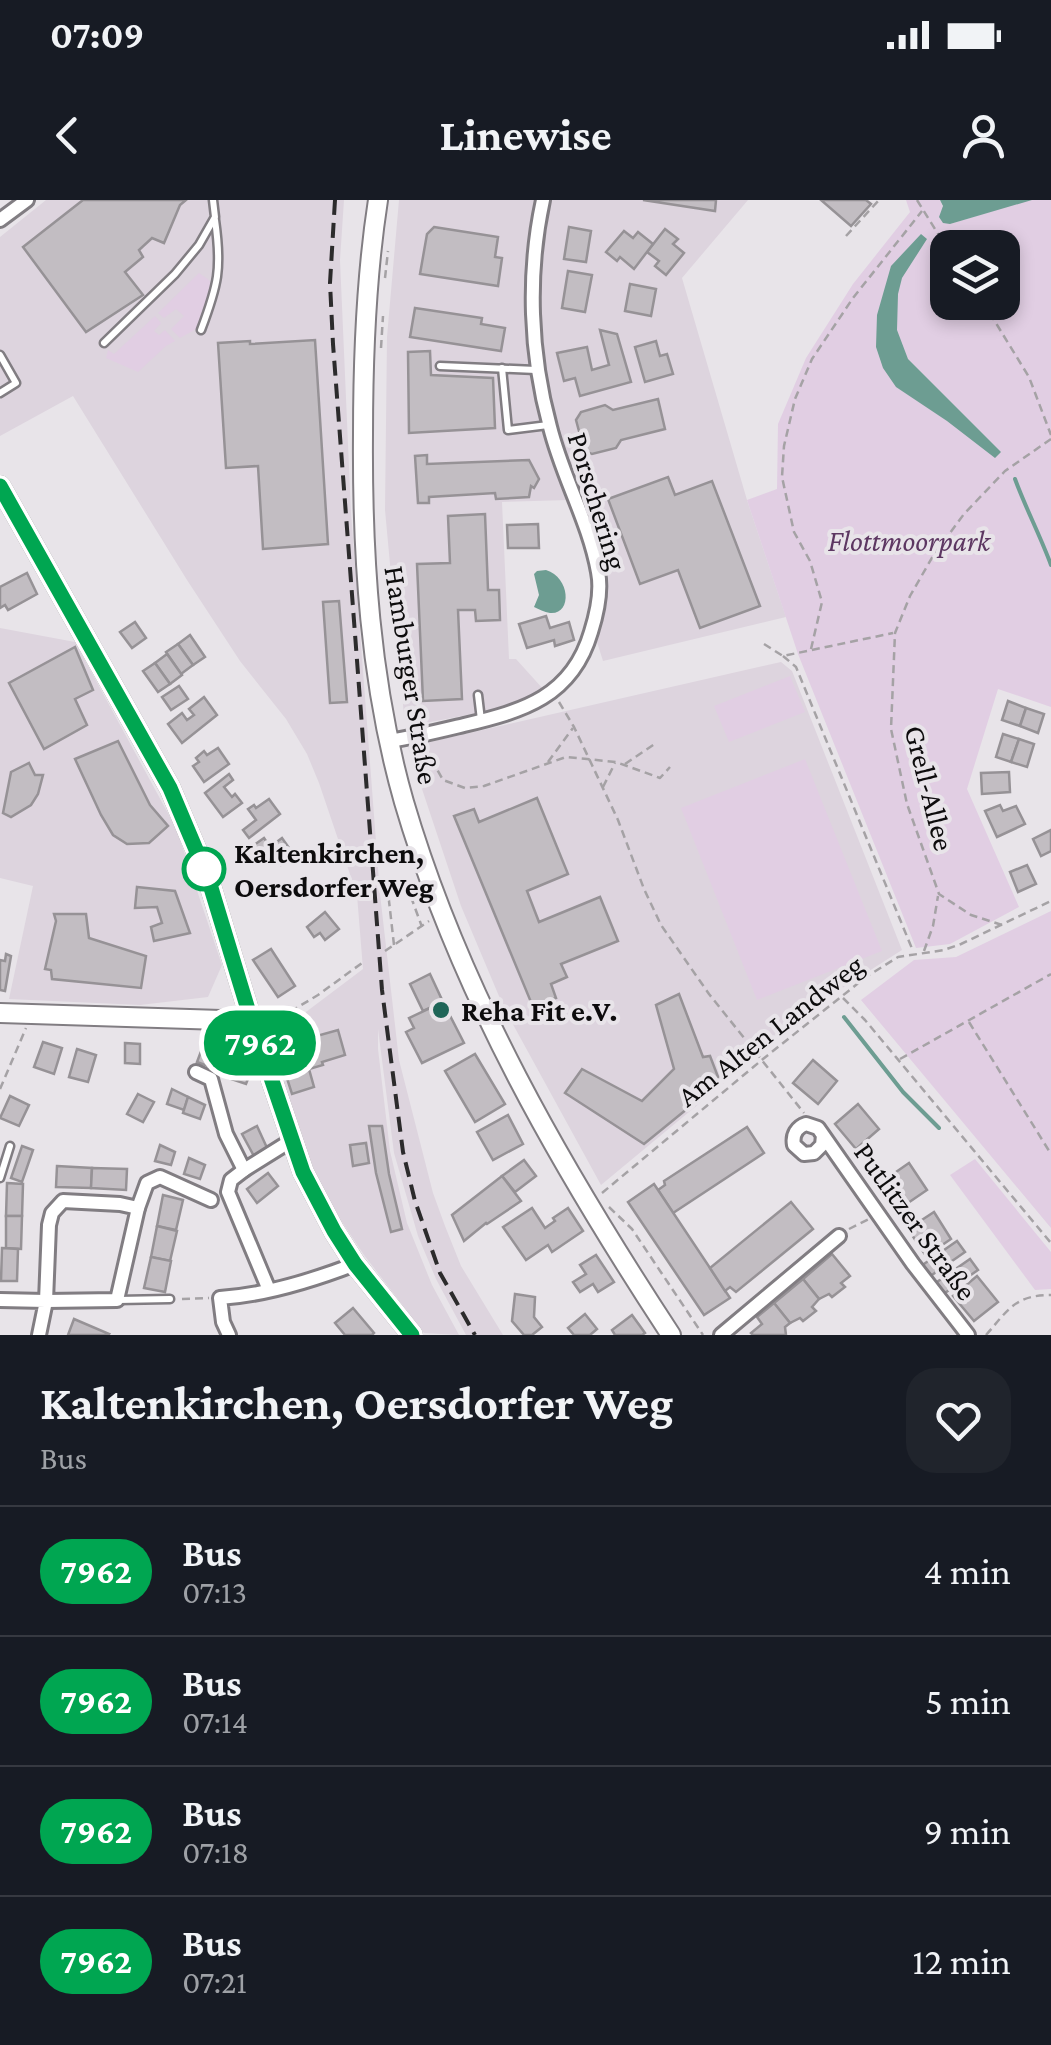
<!DOCTYPE html>
<html lang="en">
<head>
<meta charset="utf-8">
<style>
  :root { --surface:#171b24; --page:#20242c; --text:#f1f3f6; --muted:#9ea1a6; --line:#363941 }
  body { margin:0; font-family:"Crimson Pro",serif; background:var(--page); color:var(--text); height:100vh; display:flex; flex-direction:column; font-size:38px; white-space:nowrap }
  * { box-sizing:border-box; margin:0 }
  p { font-size:32px; color:var(--muted) }
  .icon { flex:none; width:55px; height:55px; fill:none; stroke:currentColor; stroke-width:2; stroke-linecap:round; stroke-linejoin:round }
  .map { position:relative; height:1135px; overflow:hidden }
  .panel { display:flex; flex-direction:column; background:var(--surface); flex:1 }
  .panel>* { flex:none }
  .badge { padding:0 20px; border-radius:32px; font-size:35px; line-height:65px }
  .tools { position:absolute; left:930px; top:30px; display:grid; gap:20px }
  .tools a { display:grid; place-items:center; width:90px; height:90px; border-radius:20px; background:var(--surface); box-shadow:0 5px 15px #0003; font-size:50px }
  .map>.badge { position:absolute; translate:-50% -50%; box-shadow:0 0 0 5px #fff }
  .round { display:grid; place-items:center; flex:none; width:105px; height:105px; border-radius:30px; background:var(--page) }
  .overview { display:flex; align-items:center; justify-content:space-between; height:170px; padding:0 40px }
  h1 { font-size:48px; font-weight:700; line-height:75px }
  ul { padding:0; list-style:none }
  li { display:flex; align-items:center; gap:30px; height:130px; padding:0 40px; border-top:2px solid var(--line) }
  li div { flex:1 }
  li b { display:block; font-size:38px }
  li em { font-style:normal }
  li .badge { min-width:110px; font-weight:700; text-align:center }
  .status { display:flex; justify-content:space-between; align-items:center; height:70px; padding:0 50px; background:var(--surface); direction:ltr }
  .status svg { height:28px; fill:currentColor }
  header { display:flex; justify-content:space-between; align-items:center; height:130px; padding:0 40px; background:var(--surface); font-size:45px; font-weight:700 }
  .map>svg:first-child { display:block }
</style>
</head>
<body>
<div class="status"><b>07:09</b><svg viewBox="0 0 49 12"><path d="M0 12V9h3v3zM5 12V6h3v6zM10 12V3h3v9zM15 12V0h3v12zM26 1h20v11H26zM47 4h2v5h-2z"/></svg></div>
<header><svg class="icon" aria-label="back" viewBox="0 0 24 24"><path d="M15 5l-7 7 7 7"/></svg>Linewise<svg class="icon" aria-label="person" viewBox="0 0 24 24"><circle cx="12" cy="8" r="4"/><path d="M4 21q1-7 8-7t8 7"/></svg></header>
<div class="map">
<svg width="1051" height="1135" viewBox="0 0 1051 1135">
  <rect width="100%" height="100%" fill="#e8e4e9"/>
  <g fill="#ddd4de">
    <polygon points="46,0 344,0 340,60 351,313 380,694 399,860 433,993 445,1026 461,1066 503,1135 466,1135 436,1079 418,1036 394,953 378,829 378,849 390,951 407,1023 432,1085 459,1135 424,1133 364,1055 334,1010 310,969 261,841 294,821 363,769 357,695 319,583 307,554 286,519 240,461 187,380 73,196 0,236 0,37"/>
    <polygon points="399,0 748,0 682,78 747,300 786,417 603,461 597,442 604,417 605,370 581,296 569,300 502,302 509,459 516,459 544,490 499,509 420,524 404,515 385,310 387,137"/>
    <polygon points="0,428 75,442 176,628 222,765 208,797 140,805 9,799 33,686 0,678"/>
    <polygon points="781,462 792,471 902,750 825,799 601,985 504,808 461,706 408,547"/>
  </g>
  <g fill="#e1cee3" fill-rule="evenodd">
    <path d="M906 0H940L950 24 1028 0H1051V507L998 489 967 589 1019 707 950 744 916 748 798 454 747 300 777 289 778 224 806 158 853 84 910 12ZM948 48H1002V102H948Z"/>
    <polygon points="199,73 209,80 213,86 198,128 180,138 171,129 184,116 176,109 164,118 158,113"/>
    <polygon points="155,116 161,123 154,131 159,135 165,130 175,141 166,146 138,172 106,158 108,150 114,154"/>
    <polygon points="790,476 805,512 729,542 714,506"/>
    <polygon points="805,559 882,751 757,800 681,608"/>
    <polygon points="1051,711 1051,1028 861,800 914,760 956,757"/>
    <polygon points="975,959 1051,1052 1051,1089 1035,1090 950,975"/>
  </g>
  <g fill="#6d9d92">
    <polygon points="940,0 1032,0 950,24 943,23 939,17 943,6"/>
    <polygon points="921,34 927,39 902,78 898,94 897,130 908,159 1001,252 995,258 947,221 896,187 883,168 876,147 877,115 891,66"/>
    <path d="M546 370C571 378 572 415 550 413 544 412 539 409 534 407L539 395 534 374 537 371Z"/>
  </g>
  <g fill="none" stroke-linecap="round" stroke-linejoin="round">
    <g stroke="#6d9d92" stroke-width="4">
      <path d="M1015 279C1026 309 1040 335 1051 365"/>
      <polyline points="844,817 903,892 939,928"/>
    </g>
  </g>
  <g fill="#c2bdc2" stroke="#969296" stroke-width="2.5">
    <polygon points="83,0 186,0 180,5 164,43 152,38 139,50 143,57 125,72 143,95 86,132 23,47"/>
    <polygon points="643,0 716,0 715,11"/>
    <polygon points="821,0 866,0 871,4 851,26"/>
    <polygon points="434,27 498,37 495,57 502,58 498,86 420,74 427,34"/>
    <polygon points="569,27 591,31 586,62 564,59"/>
    <polygon points="665,29 678,39 673,44 684,53 666,75 655,66 659,61 647,52"/>
    <polygon points="624,31 633,38 638,32 653,44 634,69 620,57 617,61 606,52"/>
    <polygon points="568,71 592,75 585,112 562,108"/>
    <polygon points="630,84 656,89 651,116 625,111"/>
    <polygon points="415,108 482,118 481,124 505,128 501,151 410,137"/>
    <polygon points="600,130 617,134 631,182 580,196 575,178 564,181 557,153 587,147 592,170 609,165"/>
    <polygon points="315,140 328,344 263,349 258,266 226,268 218,143 250,141 250,144"/>
    <polygon points="656,141 660,156 667,154 673,174 645,182 635,147"/>
    <polygon points="430,151 431,175 493,178 495,228 409,233 408,152"/>
    <polygon points="658,199 665,229 621,240 616,248 592,254 584,250 576,220 581,212 605,205 613,210"/>
    <polygon points="427,255 427,264 529,260 539,279 534,288 531,286 529,297 496,299 495,293 429,297 429,303 418,303 415,256"/>
    <polygon points="668,277 675,295 712,281 760,406 700,428 678,370 640,384 608,299"/>
    <polygon points="485,314 488,390 499,390 500,420 476,421 475,410 458,410 462,499 423,501 417,364 450,363 448,316"/>
    <polygon points="538,324 539,348 508,348 507,325"/>
    <polygon points="27,373 37,394 8,410 5,405 0,408 0,387"/>
    <polygon points="339,401 347,502 330,503 323,402"/>
    <polygon points="546,416 550,428 569,422 574,440 555,446 554,440 527,448 519,424"/>
    <polygon points="135,422 146,438 132,448 120,432"/>
    <polygon points="190,435 205,457 193,465 178,444"/>
    <polygon points="178,444 193,465 181,474 166,452"/>
    <polygon points="75,447 93,490 75,499 87,525 44,549 9,483"/>
    <polygon points="167,454 182,475 170,484 155,463"/>
    <polygon points="155,463 170,484 158,492 143,471"/>
    <polygon points="179,486 188,499 171,510 162,497"/>
    <polygon points="204,497 217,515 182,543 168,524 182,513 187,520 194,515 189,509"/>
    <polygon points="1008,501 1026,508 1020,526 1002,520"/>
    <polygon points="1026,508 1044,514 1038,533 1020,526"/>
    <polygon points="1003,534 1019,539 1011,562 996,557"/>
    <polygon points="1019,539 1034,544 1027,567 1011,562"/>
    <polygon points="118,541 150,605 168,626 149,643 127,644 113,635 101,615 75,559"/>
    <polygon points="218,548 229,564 204,582 193,566 199,562 196,558 204,551 207,555"/>
    <polygon points="29,563 35,575 43,575 38,594 31,605 11,617 3,613 11,572"/>
    <polygon points="1009,572 1010,592 982,594 981,573"/>
    <polygon points="229,574 233,580 224,587 232,597 235,594 242,603 223,617 205,593"/>
    <polygon points="537,598 568,674 527,691 539,722 600,697 618,741 561,764 567,777 551,784 556,798 533,807 454,616 474,609 479,622"/>
    <polygon points="269,599 280,614 249,638 243,630 256,620 248,609 254,605 256,608"/>
    <polygon points="1000,605 1003,611 1016,606 1025,624 997,637 985,611"/>
    <polygon points="1051,630 1051,651 1041,656 1033,639"/>
    <polygon points="264,638 270,647 282,638 294,655 281,665 271,653 257,663 247,650"/>
    <polygon points="1027,665 1036,684 1018,692 1010,672"/>
    <polygon points="137,687 175,691 190,733 154,741 151,727 162,723 157,707 135,708"/>
    <polygon points="325,712 339,729 325,740 320,733 314,737 307,727"/>
    <polygon points="54,714 86,714 89,738 146,756 141,788 52,779 51,770 45,769 56,721"/>
    <polygon points="271,749 295,786 278,797 253,760"/>
    <polygon points="6,754 11,756 5,791 0,790 0,760 5,761"/>
    <polygon points="430,774 443,802 423,811 410,784"/>
    <polygon points="679,794 703,857 710,856 720,882 644,944 565,893 582,869 642,901 674,869 656,805"/>
    <polygon points="443,802 464,843 422,863 406,832 414,828 409,818"/>
    <polygon points="338,830 345,855 322,862 323,865 309,869 314,887 292,894 277,847"/>
    <polygon points="43,842 62,848 54,874 34,867"/>
    <polygon points="125,843 140,844 140,864 125,863"/>
    <polygon points="203,846 218,854 213,868 197,862"/>
    <polygon points="77,849 96,855 88,882 69,877"/>
    <polygon points="218,854 233,862 228,877 212,871"/>
    <polygon points="475,854 505,904 475,922 445,871"/>
    <polygon points="813,860 837,881 818,904 793,883"/>
    <polygon points="233,862 251,871 246,884 228,878"/>
    <polygon points="172,889 188,897 184,910 167,904"/>
    <polygon points="138,894 154,902 143,922 127,914"/>
    <polygon points="10,896 29,905 19,926 0,918"/>
    <polygon points="188,897 205,905 200,919 183,913"/>
    <polygon points="858,904 879,929 856,949 835,924"/>
    <polygon points="508,915 523,944 493,960 477,932"/>
    <polygon points="257,926 268,950 255,958 242,934"/>
    <polygon points="369,926 382,926 389,974 402,1029 391,1032 376,973"/>
    <polygon points="747,927 764,953 673,1013 658,990 665,985 664,981"/>
    <polygon points="366,943 369,963 353,966 350,945"/>
    <polygon points="160,945 175,952 171,965 155,961"/>
    <polygon points="22,946 33,950 22,982 11,978"/>
    <polygon points="189,958 205,965 200,979 184,974"/>
    <polygon points="524,960 536,976 515,992 502,976"/>
    <polygon points="909,963 927,990 902,1007 883,981"/>
    <polygon points="57,966 92,968 91,988 56,987"/>
    <polygon points="92,968 127,969 126,990 91,988"/>
    <polygon points="268,973 278,986 257,1003 247,989"/>
    <polygon points="502,976 521,1001 487,1024 486,1023 464,1041 452,1015"/>
    <polygon points="7,983 23,984 22,1016 6,1016"/>
    <polygon points="654,984 730,1098 704,1115 628,1002"/>
    <polygon points="163,995 183,1000 176,1030 157,1026"/>
    <polygon points="791,1002 813,1029 736,1092 730,1087 725,1091 710,1068"/>
    <polygon points="532,1008 545,1028 555,1021 553,1018 568,1008 583,1031 552,1052 548,1045 526,1060 503,1027"/>
    <polygon points="934,1012 951,1039 926,1056 908,1029"/>
    <polygon points="6,1016 22,1016 21,1049 6,1048"/>
    <polygon points="157,1026 177,1031 170,1061 151,1057"/>
    <polygon points="957,1041 965,1052 929,1077 921,1066"/>
    <polygon points="2,1048 18,1049 17,1081 1,1081"/>
    <polygon points="832,1054 850,1076 841,1083 845,1087 832,1097 829,1094 819,1099 803,1079"/>
    <polygon points="596,1055 614,1082 598,1092 593,1084 580,1092 573,1082 586,1074 580,1065"/>
    <polygon points="151,1057 171,1061 165,1092 144,1088"/>
    <polygon points="970,1059 978,1070 942,1095 934,1084"/>
    <polygon points="977,1076 998,1102 974,1121 953,1096"/>
    <polygon points="803,1079 819,1099 812,1107 816,1111 803,1121 800,1118 790,1123 774,1103"/>
    <polygon points="515,1094 535,1097 534,1117 542,1127 532,1135 524,1135 512,1121"/>
    <polygon points="774,1103 790,1123 785,1127 786,1135 753,1135 751,1133 762,1124 757,1117"/>
    <polygon points="353,1108 374,1133 372,1135 345,1135 335,1123"/>
    <polygon points="585,1114 597,1129 590,1135 574,1135 568,1128"/>
    <polygon points="632,1115 645,1133 642,1135 615,1135 612,1130"/>
    <polygon points="74,1119 109,1134 108,1135 68,1135"/>
  </g>
  <g fill="none" stroke-linecap="round" stroke-linejoin="round">
    <g stroke="#817d82" stroke-width="11">
      <g id="lane">
        <path d="M201 130C218 85 222 69 215 20"/>
        <polyline points="104,143 175,74 199,45 215,17 213,0"/>
        <polyline points="0,155 16,183 0,193"/>
        <polyline points="440,166 536,170"/>
        <polyline points="502,168 508,230 548,225"/>
        <polyline points="478,495 481,520"/>
        <polyline points="0,978 10,946"/>
        <polyline points="118,1100 170,1099"/>
      </g>
    </g>
    <g stroke="#817d82" stroke-width="18">
      <g id="street">
        <polyline points="0,20 27,0"/>
        <path d="M389 541C415 537 439 531 464 525 523 511 572 497 591 432 597 413 602 392 598 372 589 322 562 276 550 227 530 154 527 74 543 0"/>
        <polyline points="196,872 211,879 226,934 244,970 292,940"/>
        <path d="M823 935 822 945 814 953 804 954 794 945C792 935 797 927 806 924L818 928 913 1064 968 1135"/>
        <polyline points="244,970 231,980 228,992 269,1090"/>
        <polygon points="63,1001 120,1004 138,1008 117,1100 46,1101 49,1025 52,1013"/>
        <polyline points="138,1008 147,983 160,977 211,1000"/>
        <polyline points="0,1100 46,1101 39,1135"/>
        <path d="M229 1135 223 1122 220 1098C266 1095 311 1081 355 1064"/>
        <polyline points="721,1135 839,1036"/>
      </g>
    </g>
    <g stroke="#817d82" stroke-width="22">
      <g id="secondary">
        <path d="M378 0C366 77 363 156 363 234 362 357 370 483 404 602 460 793 562 969 671 1135"/>
        <polyline points="0,286 170,588 208,678 250,816 303,972 334,1031 355,1064 412,1135"/>
        <polyline points="0,813 221,820 250,816"/>
      </g>
    </g>
    <g stroke="#a5a2a5" stroke-width="2.5" stroke-dasharray="8 5" stroke-linecap="butt">
      <polyline points="917,0 948,50"/>
      <polyline points="846,36 879,0"/>
      <polyline points="385,78 388,51"/>
      <polyline points="983,102 1029,177 1051,235"/>
      <polyline points="381,148 383,116"/>
      <polyline points="764,444 783,456 893,433"/>
      <polyline points="811,449 822,402 810,361 794,332 782,277 784,246 795,199 812,159 853,98 922,11"/>
      <polyline points="783,456 796,467 913,751"/>
      <polyline points="559,502 574,527 618,620 644,689 661,725 709,794 804,913"/>
      <polyline points="425,548 443,580 465,588 484,586 566,557 616,562 660,578 670,567"/>
      <polyline points="548,562 573,528"/>
      <polyline points="625,564 656,543"/>
      <polyline points="603,587 615,563"/>
      <polyline points="1002,725 971,715 939,694 907,604 891,529 895,433 910,396 933,356 964,314 1005,271 1051,239"/>
      <polyline points="394,745 388,692 391,684 398,681 407,686 422,727"/>
      <polyline points="385,751 429,721"/>
      <polyline points="924,751 933,726 938,696"/>
      <polyline points="843,798 865,820 1051,1043"/>
      <polyline points="969,822 1051,954"/>
      <polyline points="268,825 318,795 362,763"/>
      <polyline points="900,859 1051,774"/>
      <polyline points="0,889 26,828"/>
      <polyline points="602,993 763,859 866,777 898,757 944,750 961,744 1051,701"/>
      <polyline points="609,1007 632,1029 703,1135"/>
      <polyline points="849,1029 869,1019"/>
      <polyline points="182,1099 209,1098"/>
      <path d="M986 1135C1008 1110 1015 1095 1051 1095"/>
    </g>
    <use href="#lane" stroke="#fff" stroke-width="6"/>
    <use href="#street" stroke="#fff" stroke-width="12"/>
    <use href="#secondary" stroke="#fff" stroke-width="18"/>
    <polyline stroke="#2c2b2c" stroke-width="4" stroke-dasharray="15 8" stroke-linecap="butt" points="335,0 330,83 333,144 382,790 403,952 415,1001 440,1073 475,1135"/>
  </g>
  <g fill="none" stroke-linecap="round" stroke-linejoin="round">
    <g stroke="#fff" stroke-width="22">
      <polyline id="line" points="0,286 170,588 208,678 250,816 303,972 334,1031 355,1064 412,1135"/>
    </g>
    <use href="#line" stroke="#00a651" stroke-width="15"/>
  </g>
  <circle fill="#fff" stroke="#00a651" stroke-width="5" cx="204" cy="669" r="20"/>
  <circle fill="#1f6558" stroke="#e8e4e9" stroke-width="4" cx="441" cy="810" r="10"/>
  <g text-anchor="middle" dominant-baseline="central" stroke-width="8" stroke-linejoin="round" paint-order="stroke">
    <g font-size="30" fill="#0d0c0d" stroke="#e8e4e9">
      <text transform="translate(598 301) rotate(73)">Porschering</text>
      <text transform="translate(412 475) rotate(81)">Hamburger Straße</text>
      <text transform="translate(930 588) rotate(76)">Grell-Allee</text>
      <text transform="translate(770 830) rotate(-38)">Am Alten Landweg</text>
      <text transform="translate(916 1021) rotate(54)">Putlitzer Straße</text>
    </g>
    <g font-size="30" font-style="italic" fill="#5d3762" stroke="#e8e4e9">
      <text x="909" y="340">Flottmoorpark</text>
    </g>
    <g font-size="30" font-weight="bold" fill="#0d0c0d" stroke="#e8e4e9" text-anchor="start">
      <text x="234" y="652">Kaltenkirchen,<tspan x="234" dy="34">Oersdorfer Weg</tspan></text>
    </g>
    <g font-size="30" font-weight="bold" fill="#0d0c0d" stroke="#e8e4e9" text-anchor="start">
      <text x="461" y="810">Reha Fit e.V.</text>
    </g>
  </g>
</svg>
<div class="tools">
<a><svg class="icon" aria-label="layers" viewBox="0 0 24 24"><path d="M12 4l9 5-9 5-9-5zM3 14l9 5 9-5"/></svg></a>
</div>
<b class="badge" style="left:260px;top:843px;background:#00a651;color:#fff">7962</b>
</div>
<section class="panel">
<div class="overview"><div><h1>Kaltenkirchen, Oersdorfer Weg</h1><p>Bus</p></div><a class="round"><svg class="icon" aria-label="heart" viewBox="0 0 24 24"><path d="M12 20l-8-8c-3-5 5-10 8-4 3-6 11-1 8 4z"/></svg></a></div>
<ul>
<li><span class="badge" style="background:#00a651;color:#fff">7962</span><div><b>Bus</b><p>07:13</p></div><em>4 min</em></li>
<li><span class="badge" style="background:#00a651;color:#fff">7962</span><div><b>Bus</b><p>07:14</p></div><em>5 min</em></li>
<li><span class="badge" style="background:#00a651;color:#fff">7962</span><div><b>Bus</b><p>07:18</p></div><em>9 min</em></li>
<li><span class="badge" style="background:#00a651;color:#fff">7962</span><div><b>Bus</b><p>07:21</p></div><em>12 min</em></li>
</ul>
</section>
</body>
</html>
